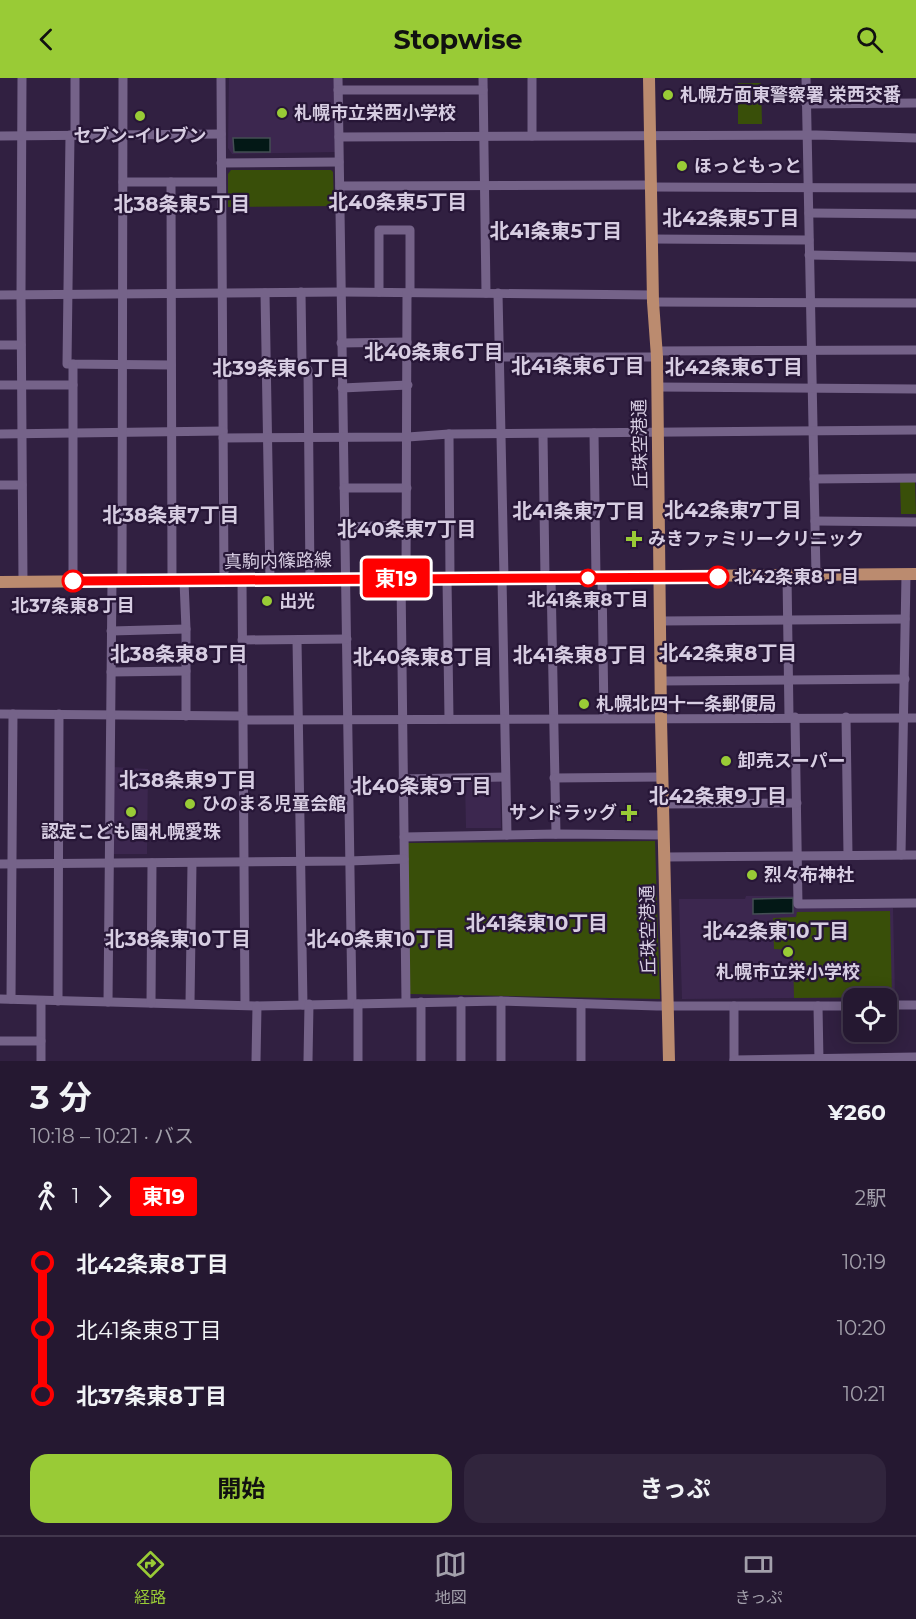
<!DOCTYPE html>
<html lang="ja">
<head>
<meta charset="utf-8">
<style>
  :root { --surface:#251831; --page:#31253d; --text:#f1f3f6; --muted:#a3a0ab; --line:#42374d; --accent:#99cb36 }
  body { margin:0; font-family:Montserrat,"Noto Sans JP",sans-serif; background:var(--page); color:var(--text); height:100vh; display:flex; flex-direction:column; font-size:22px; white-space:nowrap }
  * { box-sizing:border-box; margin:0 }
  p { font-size:20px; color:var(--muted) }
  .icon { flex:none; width:33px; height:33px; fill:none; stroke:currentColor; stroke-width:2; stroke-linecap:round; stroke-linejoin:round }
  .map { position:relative; height:983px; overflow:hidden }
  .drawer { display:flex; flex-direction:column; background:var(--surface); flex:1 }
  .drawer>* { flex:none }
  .badge { padding:0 12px; border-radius:4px; font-size:21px; line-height:39px }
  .fabs { position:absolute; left:843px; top:910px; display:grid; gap:12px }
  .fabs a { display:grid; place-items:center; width:54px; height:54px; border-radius:12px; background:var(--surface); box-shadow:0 3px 15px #0003,0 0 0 2px var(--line); font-size:30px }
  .map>.badge { position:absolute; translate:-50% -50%; box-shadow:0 0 0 3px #fff }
  .legs { display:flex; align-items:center; gap:9px; height:66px; padding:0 30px; font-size:20px }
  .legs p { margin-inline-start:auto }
  .overview { display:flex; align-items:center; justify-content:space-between; height:102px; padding:0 30px }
  h1 { font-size:33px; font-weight:700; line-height:45px }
  .cta { display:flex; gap:12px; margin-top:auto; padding:12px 30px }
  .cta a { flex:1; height:69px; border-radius:18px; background:var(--accent); color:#111; font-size:24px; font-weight:700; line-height:69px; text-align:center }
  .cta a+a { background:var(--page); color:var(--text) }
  ul { padding:0 30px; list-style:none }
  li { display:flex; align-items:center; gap:21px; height:66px; font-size:22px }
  li i { display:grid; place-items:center; width:9px; height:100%; margin:0 8px; background:currentColor }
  li i::after { content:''; width:15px; height:15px; margin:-8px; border:4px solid; border-radius:50%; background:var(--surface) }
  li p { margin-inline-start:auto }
  li:first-child i { background:linear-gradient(#0000 50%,currentColor 0) }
  li:last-child i { background:linear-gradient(currentColor 50%,#0000 0) }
  header { display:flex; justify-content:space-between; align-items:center; height:78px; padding:0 30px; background:var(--accent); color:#111; font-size:27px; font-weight:700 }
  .tabs { display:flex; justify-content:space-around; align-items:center; height:84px; border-top:2px solid var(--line); background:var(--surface); font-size:16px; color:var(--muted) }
  .tabs a { display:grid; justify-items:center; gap:3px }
  .tabs .on { color:var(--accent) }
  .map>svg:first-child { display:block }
</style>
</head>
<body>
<header><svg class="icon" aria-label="back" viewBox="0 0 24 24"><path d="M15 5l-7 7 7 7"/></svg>Stopwise<svg class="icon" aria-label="search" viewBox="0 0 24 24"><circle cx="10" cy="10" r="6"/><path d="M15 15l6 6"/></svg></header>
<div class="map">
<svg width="916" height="983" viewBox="0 0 916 983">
  <rect width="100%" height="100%" fill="#312041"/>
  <g fill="#3c274f">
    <polygon points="229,0 335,0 336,74 232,76 228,70"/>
    <polygon points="114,689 148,691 147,776 114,776"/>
    <polygon points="465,703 500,703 501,750 466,750"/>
    <polygon points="746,818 796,818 796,829 893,830 895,919 682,921 679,821 745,821"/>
  </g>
  <g fill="#394f09">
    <polygon points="738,5 761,5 762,46 738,46"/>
    <polygon points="231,92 331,92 333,94 334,128 228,129 228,96"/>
    <polygon points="900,404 915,404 916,436 901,436"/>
    <polygon points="655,763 660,921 409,916 407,765"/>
    <polygon points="890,833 892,919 794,920 793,872 774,871 773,840 796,839 797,834"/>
  </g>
  <g fill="#031816" stroke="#434e53" stroke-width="1.5">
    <polygon points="233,60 270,60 270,74 234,74"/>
    <polygon points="793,820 793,835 753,836 753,821"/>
  </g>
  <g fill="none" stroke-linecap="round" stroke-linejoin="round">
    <g stroke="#756389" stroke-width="9">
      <polyline points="22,0 21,217 23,504"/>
      <polyline points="221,0 224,502"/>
      <polyline points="338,0 352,926"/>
      <polyline points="483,0 486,215"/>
      <polyline points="532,0 532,58"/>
      <polyline points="806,0 816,497"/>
      <polyline points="338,12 483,12"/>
      <polyline points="806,26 916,25"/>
      <polyline points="70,57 67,286 171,287"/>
      <polyline points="75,57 75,0"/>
      <polyline points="0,58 221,56"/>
      <polyline points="339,59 816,57 916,60"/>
      <polyline points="221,85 339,84"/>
      <polyline points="123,104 221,104"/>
      <polyline points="171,104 172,503"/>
      <polyline points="340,108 651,107"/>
      <polyline points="651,109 916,110"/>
      <polyline points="809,135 916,136"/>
      <polyline points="652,161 809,162"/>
      <polyline points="809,177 916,179"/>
      <polyline points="379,214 379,152 410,152 410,215"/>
      <polyline points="265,215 270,502"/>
      <polyline points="498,215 504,500"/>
      <polyline points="0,217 341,214 653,217"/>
      <polyline points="653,224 916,225"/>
      <polyline points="341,265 407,264"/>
      <polyline points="0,267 21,267"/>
      <polyline points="656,273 916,272"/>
      <polyline points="500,279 657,279"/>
      <polyline points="268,286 302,285 301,214"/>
      <polyline points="308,292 310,501"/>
      <polyline points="0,307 73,307"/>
      <polyline points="657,309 916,311"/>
      <polyline points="342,310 408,307"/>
      <polyline points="594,355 596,500"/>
      <polyline points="0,356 223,353"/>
      <polyline points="449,356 450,501"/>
      <polyline points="543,356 545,500"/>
      <polyline points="223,360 408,359 449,356 916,352"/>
      <polyline points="814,401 916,400"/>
      <polyline points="0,407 22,407"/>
      <polyline points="344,410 407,410"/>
      <polyline points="815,443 916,444"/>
      <polyline points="345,449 407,447"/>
      <polyline points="787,498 789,639"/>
      <polyline points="401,500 406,924"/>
      <polyline points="406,500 407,215"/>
      <polyline points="502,500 507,757"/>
      <polyline points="551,500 556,756"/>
      <polyline points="602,500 604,640"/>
      <polyline points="447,501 449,641"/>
      <polyline points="242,502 245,927"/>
      <polyline points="73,503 73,286"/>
      <polyline points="122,503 123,0"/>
      <polyline points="184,503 186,551 186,638"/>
      <polyline points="661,543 905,541"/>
      <polyline points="111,553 186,551"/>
      <polyline points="242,562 347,561"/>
      <polyline points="297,562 303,927"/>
      <polyline points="111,594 186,593"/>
      <polyline points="661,603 905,601"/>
      <polyline points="0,636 243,638"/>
      <polyline points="795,639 798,826 916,825"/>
      <polyline points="846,639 848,777"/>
      <polyline points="244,642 916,640"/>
      <polyline points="554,700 663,699"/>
      <polyline points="403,701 505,699"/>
      <polyline points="663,726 797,725"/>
      <polyline points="404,759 556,756 664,757"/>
      <polyline points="901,777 906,497"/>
      <polyline points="665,779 916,777"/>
      <polyline points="0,786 349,783 404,781"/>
      <polyline points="0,921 257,928 501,923 657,928 854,928"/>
      <polyline points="11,921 13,636"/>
      <polyline points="41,923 41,983"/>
      <polyline points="58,923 59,636"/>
      <polyline points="501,923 501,983"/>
      <polyline points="108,924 112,503"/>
      <polyline points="421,924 421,983"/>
      <polyline points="151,925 152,785"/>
      <polyline points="190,925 192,785"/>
      <polyline points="358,926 358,983"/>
      <polyline points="581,926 581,983"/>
      <polyline points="886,927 916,927"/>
      <polyline points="734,928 734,983"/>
      <polyline points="818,928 819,983"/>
      <polyline points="0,963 41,963"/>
      <polyline points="734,982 916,979"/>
      <polyline points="256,983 257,928"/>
      <polyline points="308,983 309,926"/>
      <polyline points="461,983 461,923"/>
    </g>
    <g stroke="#bb8b6f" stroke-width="12">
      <polyline points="649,0 653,224 657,279 661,641 669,983"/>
      <polyline points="0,504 916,496"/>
    </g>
  </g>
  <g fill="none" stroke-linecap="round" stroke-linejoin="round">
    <g stroke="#fff" stroke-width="14">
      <polyline id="line-1" points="73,503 718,499"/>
    </g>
    <use href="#line-1" stroke="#f00" stroke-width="9"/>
  </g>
  <g fill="#99cb36" stroke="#271637" stroke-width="2">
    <circle cx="668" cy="17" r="6"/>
    <circle cx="282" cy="35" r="6"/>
    <circle cx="140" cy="38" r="6"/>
    <circle cx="682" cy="88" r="6"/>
    <path d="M631 452h6v6h6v6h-6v6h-6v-6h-6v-6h6z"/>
    <circle cx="267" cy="523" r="6"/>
    <circle cx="584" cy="626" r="6"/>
    <circle cx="726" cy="683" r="6"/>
    <circle cx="190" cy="726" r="6"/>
    <circle cx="131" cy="734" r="6"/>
    <path d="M626 726h6v6h6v6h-6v6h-6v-6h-6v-6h6z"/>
    <circle cx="752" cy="797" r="6"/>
    <circle cx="788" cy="874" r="6"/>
  </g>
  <g fill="#fff" stroke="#f00" stroke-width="3">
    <circle cx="718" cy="499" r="10"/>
    <circle cx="588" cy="500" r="8"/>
    <circle cx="73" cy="503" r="10"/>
  </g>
  <g text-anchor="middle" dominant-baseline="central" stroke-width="4.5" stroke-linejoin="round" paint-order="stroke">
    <g font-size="18" font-weight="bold" fill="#d7cde2" stroke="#271637" text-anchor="start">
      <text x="680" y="17">札幌方面東警察署 栄西交番</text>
      <text x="294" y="35">札幌市立栄西小学校</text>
      <text x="140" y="58" text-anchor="middle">セブン-イレブン</text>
      <text x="694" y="88">ほっともっと</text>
      <text x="648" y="461">みきファミリークリニック</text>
      <text x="279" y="523">出光</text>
      <text x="596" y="626">札幌北四十一条郵便局</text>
      <text x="738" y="683">卸売スーパー</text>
      <text x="202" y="726">ひのまる児童会館</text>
      <text x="617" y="735" text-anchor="end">サンドラッグ</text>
      <text x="131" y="754" text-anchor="middle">認定こども園札幌愛珠</text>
      <text x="764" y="797">烈々布神社</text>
      <text x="788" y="894" text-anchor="middle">札幌市立栄小学校</text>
    </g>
    <g font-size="18" fill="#d7cde2" stroke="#271637">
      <text transform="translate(640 366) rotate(-91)">丘珠空港通</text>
      <text transform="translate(278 483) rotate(-1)">真駒内篠路線</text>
      <text transform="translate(648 852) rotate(-91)">丘珠空港通</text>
    </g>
    <g font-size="18" font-weight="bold" fill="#d7cde2" stroke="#271637">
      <text x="734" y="499" text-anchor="start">北42条東8丁目</text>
      <text x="588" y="522">北41条東8丁目</text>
      <text x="73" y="528">北37条東8丁目</text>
    </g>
    <g font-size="20" font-weight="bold" fill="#d7cde2" stroke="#271637">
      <text x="398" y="124">北40条東5丁目</text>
      <text x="182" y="126">北38条東5丁目</text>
      <text x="731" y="140">北42条東5丁目</text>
      <text x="556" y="153">北41条東5丁目</text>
      <text x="434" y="274">北40条東6丁目</text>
      <text x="578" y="288">北41条東6丁目</text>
      <text x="734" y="289">北42条東6丁目</text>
      <text x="281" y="290">北39条東6丁目</text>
      <text x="733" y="432">北42条東7丁目</text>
      <text x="579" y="433">北41条東7丁目</text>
      <text x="171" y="437">北38条東7丁目</text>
      <text x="407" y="451">北40条東7丁目</text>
      <text x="728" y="575">北42条東8丁目</text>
      <text x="179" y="576">北38条東8丁目</text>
      <text x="580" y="577">北41条東8丁目</text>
      <text x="423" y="579">北40条東8丁目</text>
      <text x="188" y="702">北38条東9丁目</text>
      <text x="422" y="708">北40条東9丁目</text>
      <text x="718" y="718">北42条東9丁目</text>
      <text x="537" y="845">北41条東10丁目</text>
      <text x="776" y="853">北42条東10丁目</text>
      <text x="178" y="861">北38条東10丁目</text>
      <text x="381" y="861">北40条東10丁目</text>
    </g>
  </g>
</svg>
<div class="fabs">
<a><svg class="icon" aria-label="locate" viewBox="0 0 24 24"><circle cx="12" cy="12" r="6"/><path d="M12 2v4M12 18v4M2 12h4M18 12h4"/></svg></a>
</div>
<b class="badge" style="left:396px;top:500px;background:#f00;color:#fff">東19</b>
</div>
<section class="drawer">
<div class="overview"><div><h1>3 分</h1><p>10:18 – 10:21 · バス</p></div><b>¥260</b></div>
<div class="legs"><svg class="icon" aria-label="walk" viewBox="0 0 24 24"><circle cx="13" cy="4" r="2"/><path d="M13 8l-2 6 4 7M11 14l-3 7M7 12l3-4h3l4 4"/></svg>1<svg class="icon" aria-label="forward" viewBox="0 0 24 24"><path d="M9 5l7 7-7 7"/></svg><b class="badge" style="background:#f00;color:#fff">東19</b><p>2駅</p></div>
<ul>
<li><i style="color:#f00"></i><b>北42条東8丁目</b><p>10:19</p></li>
<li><i style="color:#f00"></i><span>北41条東8丁目</span><p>10:20</p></li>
<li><i style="color:#f00"></i><b>北37条東8丁目</b><p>10:21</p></li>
</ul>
<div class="cta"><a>開始</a><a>きっぷ</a></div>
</section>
<nav class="tabs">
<a class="on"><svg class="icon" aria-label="directions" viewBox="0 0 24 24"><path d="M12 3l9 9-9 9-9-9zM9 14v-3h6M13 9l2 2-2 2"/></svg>経路</a>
<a><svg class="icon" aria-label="map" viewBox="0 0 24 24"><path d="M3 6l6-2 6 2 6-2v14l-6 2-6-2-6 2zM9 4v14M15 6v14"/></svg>地図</a>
<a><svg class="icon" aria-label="tickets" viewBox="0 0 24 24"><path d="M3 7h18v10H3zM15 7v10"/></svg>きっぷ</a>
</nav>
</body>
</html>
